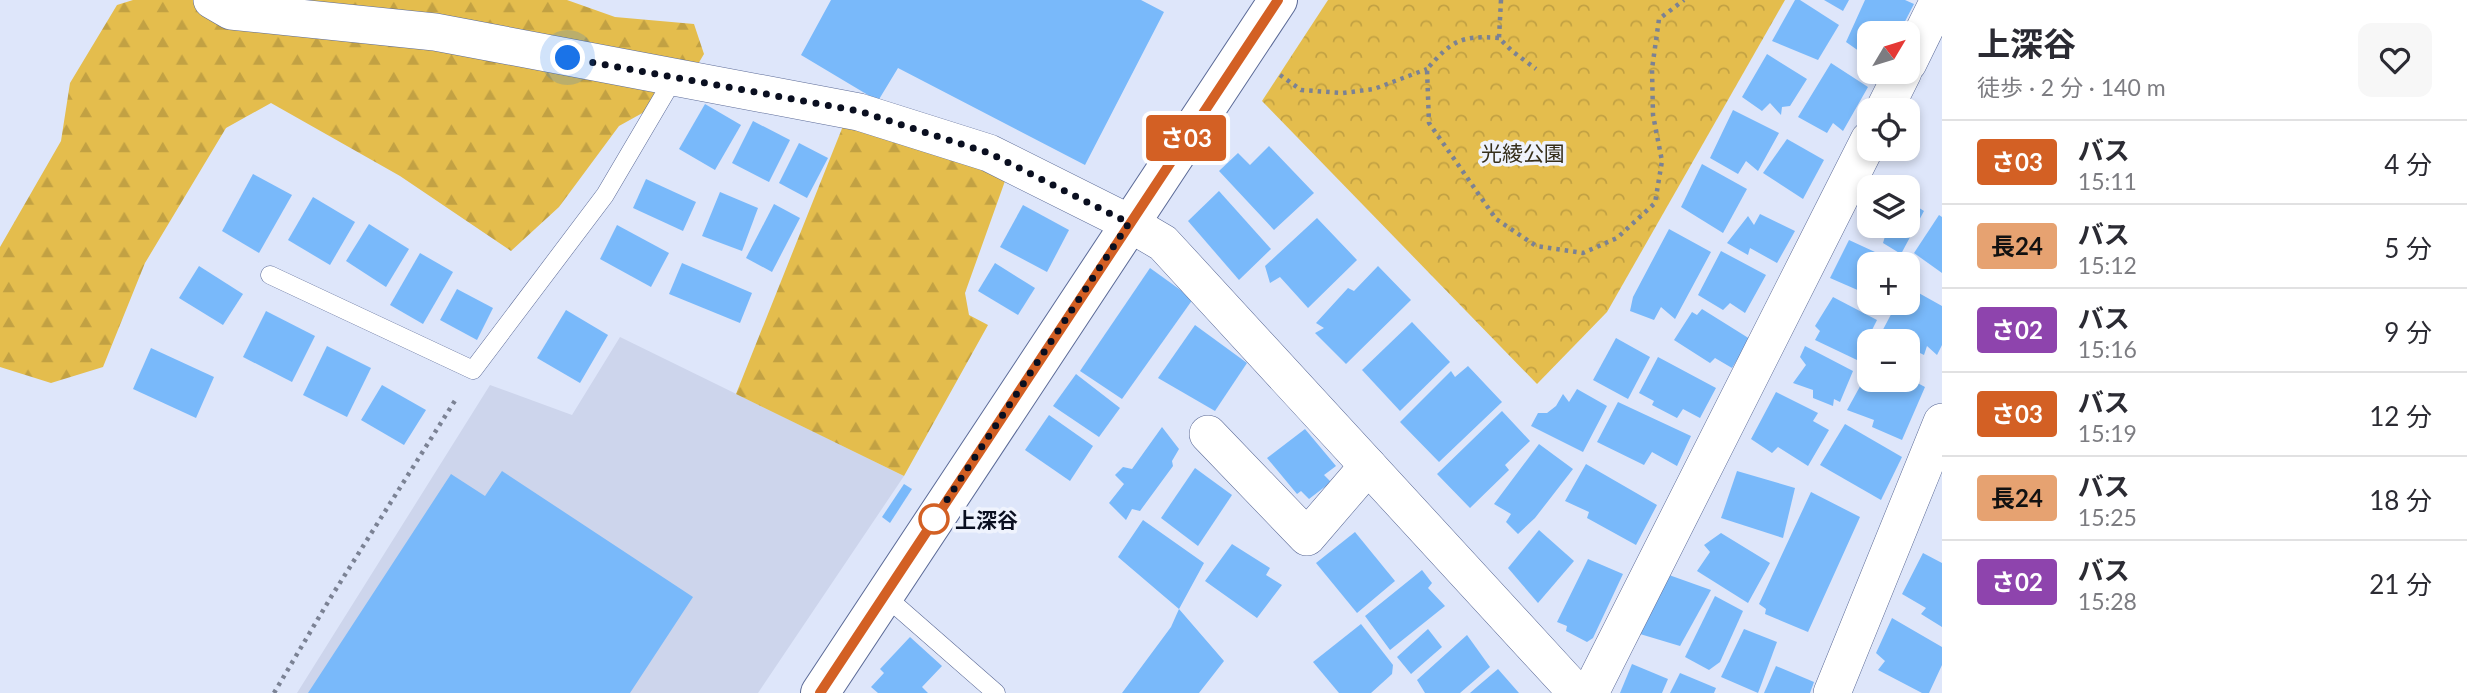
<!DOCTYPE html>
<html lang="ja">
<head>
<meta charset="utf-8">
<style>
  :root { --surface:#fff; --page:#f7f7f7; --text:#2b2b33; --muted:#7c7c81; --line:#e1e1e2 }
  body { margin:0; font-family:Lato,"Noto Sans JP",sans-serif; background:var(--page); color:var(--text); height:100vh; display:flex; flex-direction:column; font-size:26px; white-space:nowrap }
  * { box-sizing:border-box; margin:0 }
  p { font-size:23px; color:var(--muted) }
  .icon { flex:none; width:38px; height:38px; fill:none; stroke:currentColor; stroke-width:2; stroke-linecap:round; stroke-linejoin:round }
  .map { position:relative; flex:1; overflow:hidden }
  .sheet { display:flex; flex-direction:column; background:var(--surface); width:525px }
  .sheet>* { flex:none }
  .badge { padding:0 14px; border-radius:5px; font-size:24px; line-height:46px }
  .needle { width:46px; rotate:52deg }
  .tools { position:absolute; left:1857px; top:21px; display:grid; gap:14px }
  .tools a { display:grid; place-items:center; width:63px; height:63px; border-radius:14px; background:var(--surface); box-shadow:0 4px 10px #0003; font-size:35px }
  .you { position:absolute; width:35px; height:35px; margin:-18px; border:5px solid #fff; border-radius:50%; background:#1a73e8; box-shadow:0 0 0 10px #1a73e833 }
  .map>.badge { position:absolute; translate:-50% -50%; box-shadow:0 0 0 4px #fff }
  .round { display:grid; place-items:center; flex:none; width:74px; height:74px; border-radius:14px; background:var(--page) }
  .overview { display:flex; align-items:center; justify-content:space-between; height:119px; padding:0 35px }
  h1 { font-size:33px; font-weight:700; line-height:52px }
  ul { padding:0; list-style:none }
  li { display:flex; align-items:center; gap:21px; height:84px; padding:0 35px; border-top:2px solid var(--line) }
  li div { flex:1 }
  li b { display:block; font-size:26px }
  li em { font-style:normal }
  li .badge { min-width:77px; font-weight:700; text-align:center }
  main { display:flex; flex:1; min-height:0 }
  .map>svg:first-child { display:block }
</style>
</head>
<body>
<main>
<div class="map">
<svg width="1942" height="693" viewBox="0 0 1942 693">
  <defs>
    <pattern id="forest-firs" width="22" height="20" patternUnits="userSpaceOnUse" patternTransform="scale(1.75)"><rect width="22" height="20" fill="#e4bd4d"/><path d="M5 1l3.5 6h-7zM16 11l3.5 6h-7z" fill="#c2a143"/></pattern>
    <pattern id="park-crowns" width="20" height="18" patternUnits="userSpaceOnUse" patternTransform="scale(1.75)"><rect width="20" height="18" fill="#e4bd4d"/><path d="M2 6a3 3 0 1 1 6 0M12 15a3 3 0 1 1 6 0" fill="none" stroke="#c2a143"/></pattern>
  </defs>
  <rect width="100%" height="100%" fill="#dee6fa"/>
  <polygon fill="#cdd5ec" points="620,337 904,476 758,693 297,693 490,385 572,415"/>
  <g fill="url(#forest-firs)">
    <polygon points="133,0 567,0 615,17 694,24 704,54 682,91 619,126 559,207 511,251 400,176 271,103 226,128 145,263 103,367 51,383 0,367 0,247 61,141 70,83 117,5"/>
    <polygon points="843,126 981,168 1005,181 965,293 969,315 988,325 904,476 736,394"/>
  </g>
  <polygon fill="url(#park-crowns)" points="1328,0 1785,0 1607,312 1537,384 1262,101"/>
  <g fill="#79b9fa">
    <polygon points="831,0 1141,0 1164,12 1085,165 898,68 878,101 801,55"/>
    <polygon points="1795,0 1800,0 1839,25 1818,60 1772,41"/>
    <polygon points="1824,0 1849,0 1843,11"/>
    <polygon points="1865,0 1905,0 1914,4 1899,33 1869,33 1869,51 1866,56 1846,42"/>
    <polygon points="1767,54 1807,79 1790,106 1782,107 1781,115 1770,103 1762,111 1742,97"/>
    <polygon points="1831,63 1868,87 1843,131 1833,123 1827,133 1798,117"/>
    <polygon points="705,104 741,125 715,170 679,149"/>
    <polygon points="1733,110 1779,133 1758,171 1746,161 1738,174 1710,158"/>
    <polygon points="753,121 790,140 769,182 732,163"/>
    <polygon points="1787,139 1824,160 1803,199 1763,173"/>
    <polygon points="799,143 828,158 807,198 779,183"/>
    <polygon points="1269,146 1314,193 1274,230 1219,171 1238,153 1250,165"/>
    <polygon points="1702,164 1747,189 1723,233 1681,207"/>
    <polygon points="253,174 292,195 259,253 222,231"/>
    <polygon points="646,179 696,202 683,231 633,208"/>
    <polygon points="1219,191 1271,249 1239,280 1188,221"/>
    <polygon points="720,192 758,208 742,251 702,236"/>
    <polygon points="313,197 355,222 330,265 288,240"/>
    <polygon points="1908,201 1924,211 1901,254 1883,243 1886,233 1873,226 1908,226"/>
    <polygon points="774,204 800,218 772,272 746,258"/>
    <polygon points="1869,204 1869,224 1860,219"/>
    <polygon points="1023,205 1069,230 1047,272 1000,247"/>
    <polygon points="1760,214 1795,231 1777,263 1750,248 1748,255 1727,243 1748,216 1754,225"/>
    <polygon points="1939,215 1942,217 1942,273 1914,253"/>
    <polygon points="1317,218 1357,260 1308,308 1280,277 1270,283 1265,266"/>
    <polygon points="369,224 409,249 386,287 346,261"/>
    <polygon points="617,225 669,253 651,287 600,259"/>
    <polygon points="1669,229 1711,252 1675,319 1661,307 1654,320 1630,311 1633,297"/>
    <polygon points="1849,240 1901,264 1869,264 1869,295 1830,278"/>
    <polygon points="1721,251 1766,275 1745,313 1730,303 1723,310 1698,295"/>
    <polygon points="420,253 453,272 423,324 390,305"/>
    <polygon points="682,263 752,293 740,323 669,294"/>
    <polygon points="995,263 1035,288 1018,315 978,291"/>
    <polygon points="199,266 243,294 223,325 179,298"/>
    <polygon points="1378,266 1411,300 1346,364 1315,333 1324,328 1316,323 1348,288 1354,291"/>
    <polygon points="1150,268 1193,299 1122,399 1080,371"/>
    <polygon points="1908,287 1942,306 1942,345 1937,355 1927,346 1924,355 1908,347 1908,341 1877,341 1897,303 1908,303"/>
    <polygon points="457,289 493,308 477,340 440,320"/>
    <polygon points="1833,297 1877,320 1857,360 1815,340 1820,331 1815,326"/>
    <polygon points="1702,309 1750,339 1732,368 1715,358 1710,363 1674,340 1692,312 1697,315"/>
    <polygon points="566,310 608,335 580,383 537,358"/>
    <polygon points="266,311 315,336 292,382 243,357"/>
    <polygon points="1412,322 1450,362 1400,411 1362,370"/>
    <polygon points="1195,325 1247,363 1215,411 1158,378"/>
    <polygon points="1616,338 1650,357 1628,399 1593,380"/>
    <polygon points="327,346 371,368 347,417 303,395"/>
    <polygon points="1805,346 1853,371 1840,402 1834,399 1833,406 1813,398 1813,390 1793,383 1806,365 1800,357"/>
    <polygon points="151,348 214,377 196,418 133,389"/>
    <polygon points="1658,357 1716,388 1700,418 1683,409 1677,418 1652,405 1654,401 1639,393"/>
    <polygon points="1468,366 1502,402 1439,462 1400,422 1451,371 1455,377"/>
    <polygon points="1869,370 1869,380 1908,380 1908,378 1925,387 1902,440 1872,427 1874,420 1847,410"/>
    <polygon points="1076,374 1120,408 1099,437 1053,406"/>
    <polygon points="382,385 426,410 404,445 361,420"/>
    <polygon points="1577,389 1607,406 1583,452 1531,426 1538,413 1547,413 1556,406 1563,394 1569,402"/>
    <polygon points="1776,392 1818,413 1813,421 1829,430 1808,466 1778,447 1772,453 1751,439"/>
    <polygon points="1618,402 1691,436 1677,466 1652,452 1644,465 1597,442"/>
    <polygon points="1502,411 1530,441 1505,465 1509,470 1470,508 1437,474"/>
    <polygon points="1049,415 1093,446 1070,481 1025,450"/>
    <polygon points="1845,424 1902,457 1881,500 1820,465"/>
    <polygon points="1162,427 1179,449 1172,461 1173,466 1140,511 1132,509 1126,520 1109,503 1124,484 1115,475 1123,467 1132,469"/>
    <polygon points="1305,429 1336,466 1324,475 1331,482 1309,499 1301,491 1297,494 1267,458"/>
    <polygon points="1539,444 1573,469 1535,518 1518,534 1506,522 1511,514 1494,504"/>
    <polygon points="1586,464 1657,505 1636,545 1587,518 1589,512 1565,501"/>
    <polygon points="1195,468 1232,495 1198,546 1161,518"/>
    <polygon points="502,471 693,597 630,693 308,693 451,474 485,496"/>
    <polygon points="1737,471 1795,488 1783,538 1721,518"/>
    <polygon points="904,484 912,489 890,523 882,517"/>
    <polygon points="1811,492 1860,517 1808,632 1765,614 1766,609 1759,604"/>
    <polygon points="1143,520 1204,563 1179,609 1224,661 1199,693 1122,693 1171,627 1179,609 1118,557"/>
    <polygon points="1539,530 1574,561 1538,603 1508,568"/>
    <polygon points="1355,532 1395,581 1357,613 1316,563"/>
    <polygon points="1721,533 1770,563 1748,603 1697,571 1710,552 1704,545"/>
    <polygon points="1232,544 1270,568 1266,575 1282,585 1257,618 1205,581"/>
    <polygon points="1923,553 1942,563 1942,627 1921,614 1926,608 1902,594"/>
    <polygon points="1588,559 1623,574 1593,638 1587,642 1566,631 1567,626 1557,622"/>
    <polygon points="1422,570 1432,583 1428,588 1445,606 1390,650 1365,616"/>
    <polygon points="1669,575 1711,590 1680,646 1640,634"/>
    <polygon points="1715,596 1743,611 1720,662 1709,670 1685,657"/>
    <polygon points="1892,618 1942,647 1942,665 1929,693 1922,693 1878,670 1885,661 1876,653"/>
    <polygon points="1361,624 1393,665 1392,674 1371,693 1339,693 1313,662"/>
    <polygon points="1428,629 1442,647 1411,674 1397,657"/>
    <polygon points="1744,629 1777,642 1758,693 1721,677"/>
    <polygon points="1467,635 1490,667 1460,693 1425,693 1417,680"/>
    <polygon points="910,637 942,666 922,687 928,693 878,693 871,687 884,673 880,669"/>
    <polygon points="1632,664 1668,679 1662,693 1620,693"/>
    <polygon points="1776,666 1814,682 1810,693 1764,693"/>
    <polygon points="1498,669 1519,693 1470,693 1478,686"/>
    <polygon points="1680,673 1716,688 1714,693 1670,693"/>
  </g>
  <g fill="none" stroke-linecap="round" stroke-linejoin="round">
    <g stroke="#5b6a97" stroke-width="19">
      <g id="service">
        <polyline points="270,275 473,370 605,195 674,78"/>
        <polyline points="884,595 996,693"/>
      </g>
    </g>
    <g stroke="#5b6a97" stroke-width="38">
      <g id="minor">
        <polyline points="212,0 231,11 435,32 859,112 989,153 1129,223 1163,243 1577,693"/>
        <polyline points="1908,63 1939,0"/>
        <polyline points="1884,110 1903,72"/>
        <polyline points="1208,434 1307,537 1368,466"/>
        <polyline points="1590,693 1869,140"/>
        <polyline points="1832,693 1942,422"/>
      </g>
    </g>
    <g stroke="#5b6a97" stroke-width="40">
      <polyline id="tertiary" points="820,693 1278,0"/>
    </g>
    <g stroke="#7b8294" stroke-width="4.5" stroke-dasharray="3.5 5" stroke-linecap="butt">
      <polyline points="1501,0 1499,38 1512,51 1536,69"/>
      <path d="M1499 38C1460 35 1452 41 1427 69L1429 123 1496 219 1536 246 1583 253 1617 238 1655 203 1662 161 1653 115 1652 69 1659 19 1684 0"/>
      <polyline points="1280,75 1301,90 1343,93 1374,89 1427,69"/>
      <polyline points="274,693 331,597 456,399"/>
    </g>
    <use href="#service" stroke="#fff" stroke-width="18"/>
    <use href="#minor" stroke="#fff" stroke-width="37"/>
    <use href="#tertiary" stroke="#fff" stroke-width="38"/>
  </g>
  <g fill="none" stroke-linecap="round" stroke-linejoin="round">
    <g stroke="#fff" stroke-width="16">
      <polyline id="line" points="820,693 1278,0"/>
    </g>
    <use href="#line" stroke="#d36024" stroke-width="10"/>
    <polyline stroke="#0a0f20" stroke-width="7" stroke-dasharray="0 12.6" points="568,58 859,111 989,153 1129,223 929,527 934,519"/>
  </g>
  <circle fill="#fff" stroke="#d36024" stroke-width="3.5" cx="934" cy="519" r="14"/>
  <g text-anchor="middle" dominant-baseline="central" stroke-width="7" stroke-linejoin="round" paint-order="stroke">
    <g font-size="21" fill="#352e1a" stroke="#eff3fd">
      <text x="1523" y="152">光綾公園</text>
    </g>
    <g font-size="21" font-weight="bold" fill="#0a0f20" stroke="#eff3fd" text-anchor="start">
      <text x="955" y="519">上深谷</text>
    </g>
  </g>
</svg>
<div class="tools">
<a><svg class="needle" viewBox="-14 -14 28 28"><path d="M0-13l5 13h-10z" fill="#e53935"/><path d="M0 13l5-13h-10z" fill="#7c7c81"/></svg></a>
<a><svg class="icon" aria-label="locate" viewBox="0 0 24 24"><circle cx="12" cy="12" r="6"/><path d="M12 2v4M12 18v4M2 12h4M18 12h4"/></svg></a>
<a><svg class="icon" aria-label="layers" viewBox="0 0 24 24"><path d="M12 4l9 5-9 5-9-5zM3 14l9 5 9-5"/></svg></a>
<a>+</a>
<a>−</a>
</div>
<div class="you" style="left:568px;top:58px"></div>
<b class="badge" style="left:1186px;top:138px;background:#d36024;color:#fff">さ03</b>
</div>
<section class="sheet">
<div class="overview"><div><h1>上深谷</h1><p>徒歩 · 2 分 · 140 m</p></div><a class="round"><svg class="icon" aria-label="heart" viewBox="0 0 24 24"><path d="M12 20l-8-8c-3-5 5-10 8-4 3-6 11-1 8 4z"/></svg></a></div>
<ul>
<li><span class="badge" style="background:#d36024;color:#fff">さ03</span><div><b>バス</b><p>15:11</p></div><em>4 分</em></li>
<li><span class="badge" style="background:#e6a271;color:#111">長24</span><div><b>バス</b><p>15:12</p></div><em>5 分</em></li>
<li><span class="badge" style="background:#8e44ad;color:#fff">さ02</span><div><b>バス</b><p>15:16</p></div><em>9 分</em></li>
<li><span class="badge" style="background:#d36024;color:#fff">さ03</span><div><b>バス</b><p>15:19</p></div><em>12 分</em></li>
<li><span class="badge" style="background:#e6a271;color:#111">長24</span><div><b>バス</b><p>15:25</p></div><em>18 分</em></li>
<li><span class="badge" style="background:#8e44ad;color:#fff">さ02</span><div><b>バス</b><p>15:28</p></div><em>21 分</em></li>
</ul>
</section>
</main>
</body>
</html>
